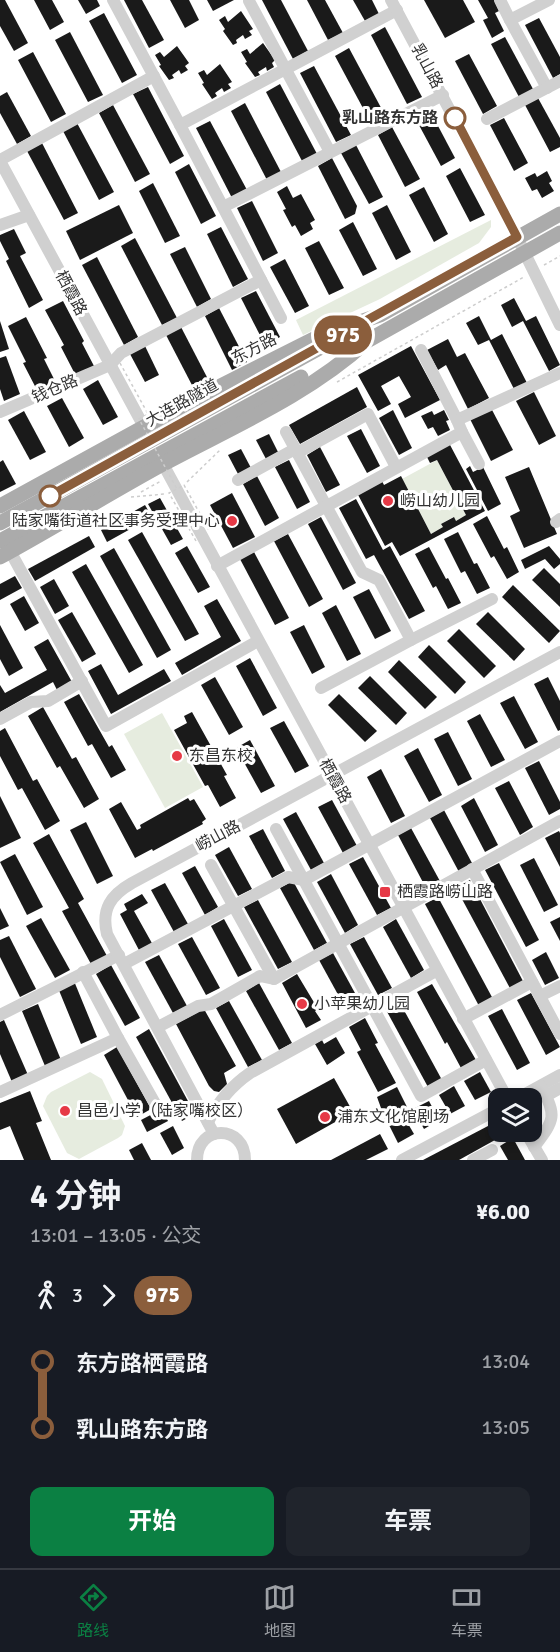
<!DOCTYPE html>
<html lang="zh">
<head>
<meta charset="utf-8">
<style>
  :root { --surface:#171b24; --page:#20242c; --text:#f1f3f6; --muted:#9ea1a6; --line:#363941; --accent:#0b8043 }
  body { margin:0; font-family:Signika,"Noto Sans SC",sans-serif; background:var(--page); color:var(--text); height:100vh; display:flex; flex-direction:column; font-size:22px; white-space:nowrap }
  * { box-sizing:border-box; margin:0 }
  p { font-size:20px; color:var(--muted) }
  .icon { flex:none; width:33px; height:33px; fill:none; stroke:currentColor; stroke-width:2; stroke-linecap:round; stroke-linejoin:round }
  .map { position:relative; height:1160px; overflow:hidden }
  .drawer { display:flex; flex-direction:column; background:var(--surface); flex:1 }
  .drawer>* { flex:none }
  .badge { padding:0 12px; border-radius:20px; font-size:21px; line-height:39px }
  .controls { position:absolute; left:488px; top:1088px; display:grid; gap:12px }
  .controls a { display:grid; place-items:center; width:54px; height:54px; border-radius:12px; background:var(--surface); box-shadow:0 3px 9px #0003; font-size:30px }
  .map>.badge { position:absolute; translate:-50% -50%; box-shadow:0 0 0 3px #fff }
  .legs { display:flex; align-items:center; gap:9px; height:66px; padding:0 30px; font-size:20px }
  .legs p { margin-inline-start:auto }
  .head { display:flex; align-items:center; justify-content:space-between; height:102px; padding:0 30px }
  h1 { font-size:33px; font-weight:700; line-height:45px }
  .cta { display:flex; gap:12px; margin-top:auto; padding:12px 30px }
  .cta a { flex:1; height:69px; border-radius:12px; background:var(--accent); color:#fff; font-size:24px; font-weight:700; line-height:69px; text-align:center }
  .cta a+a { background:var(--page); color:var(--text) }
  ul { padding:0 30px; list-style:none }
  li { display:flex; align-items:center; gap:21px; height:66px; font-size:22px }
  li i { display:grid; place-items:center; width:9px; height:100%; margin:0 8px; background:currentColor }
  li i::after { content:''; width:15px; height:15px; margin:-8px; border:4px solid; border-radius:50%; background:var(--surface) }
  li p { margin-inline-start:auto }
  li:first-child i { background:linear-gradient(#0000 50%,currentColor 0) }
  li:last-child i { background:linear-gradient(currentColor 50%,#0000 0) }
  .tab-bar { display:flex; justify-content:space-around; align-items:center; height:84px; border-top:2px solid var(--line); background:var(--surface); font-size:16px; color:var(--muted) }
  .tab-bar a { display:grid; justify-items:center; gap:3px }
  .tab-bar .current { color:var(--accent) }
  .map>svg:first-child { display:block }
</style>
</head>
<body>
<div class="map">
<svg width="560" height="1160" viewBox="0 0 560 1160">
  <rect width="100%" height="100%" fill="#fff"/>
  <g fill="#e6ecdf">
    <polygon points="491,220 491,227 479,243 380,299 303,335 296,320"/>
    <polygon points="437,460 466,515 456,521 453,517 441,524 443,527 431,534 402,479"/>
    <polygon points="162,713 203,787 165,808 124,734"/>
    <polygon points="90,1072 102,1079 125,1126 122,1135 118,1138 79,1159 67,1153 43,1106 47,1096 51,1092"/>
  </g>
  <g fill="#1a1a1a">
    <polygon points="0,0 5,0 28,43 14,51 0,26"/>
    <polygon points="34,0 52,0 64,22 50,30"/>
    <polygon points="78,0 97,0 100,6 86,14"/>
    <polygon points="124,0 142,0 164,40 149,48"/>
    <polygon points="170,0 189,0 199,20 185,28"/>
    <polygon points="207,0 234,0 213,11"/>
    <polygon points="262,0 281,0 308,51 293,59"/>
    <polygon points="307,0 325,0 343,33 328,40"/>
    <polygon points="353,0 372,0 379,14 365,21"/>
    <polygon points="424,0 463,0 475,22 445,38"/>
    <polygon points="478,0 494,0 499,11 495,13 504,31 492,38 483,20 488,18"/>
    <polygon points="241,11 253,29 249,31 252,35 245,39 243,35 236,40 237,43 233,45 223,31 225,29 219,20 225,16 228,22"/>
    <polygon points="104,13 137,75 122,83 89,21"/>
    <polygon points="539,18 560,57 560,74 553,78 525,25"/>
    <polygon points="385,27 422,97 407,104 371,35"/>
    <polygon points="70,32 103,95 88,102 55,40"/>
    <polygon points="505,37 533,89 519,97 491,44"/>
    <polygon points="263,43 275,60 272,63 274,67 267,71 266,67 258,72 260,75 255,77 245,63 247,62 241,52 247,49 250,54"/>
    <polygon points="177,46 189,63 185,66 188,70 181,74 179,70 172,75 174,78 169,80 159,66 161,65 155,55 160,52 164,57"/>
    <polygon points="349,48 386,117 372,125 335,56"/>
    <polygon points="33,52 66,114 51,122 18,60"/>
    <polygon points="469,54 497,106 483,114 455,61"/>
    <polygon points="220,64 232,82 228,84 231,88 224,92 222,88 215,93 217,96 212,99 202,84 204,83 198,73 204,70 207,75"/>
    <polygon points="314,66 351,135 336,142 300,73"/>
    <polygon points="280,84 317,154 302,161 266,92"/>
    <polygon points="148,87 184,156 170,164 133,94"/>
    <polygon points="7,92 31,136 17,144 0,113 0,96"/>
    <polygon points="538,98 560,138 560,147 550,152 525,105"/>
    <polygon points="245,103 281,172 267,180 231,111"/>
    <polygon points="113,105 150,174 135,182 99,113"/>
    <polygon points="428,107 455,158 441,166 413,114"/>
    <polygon points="504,118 528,163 514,171 490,125"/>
    <polygon points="210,121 247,190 232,198 196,128"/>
    <polygon points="77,123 114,192 99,200 63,131"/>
    <polygon points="392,127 420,179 405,187 378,135"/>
    <polygon points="42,143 78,213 64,220 27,151"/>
    <polygon points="356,145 383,197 369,204 341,153"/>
    <polygon points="332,158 357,206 355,214 345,219 318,166"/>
    <polygon points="189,164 216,216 201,224 175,172"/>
    <polygon points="460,168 485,215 470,222 446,176"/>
    <polygon points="547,171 552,181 549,183 554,191 542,198 537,189 532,191 525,178 535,173 537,177"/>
    <polygon points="153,183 180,236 165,243 139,191"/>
    <polygon points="287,186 293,198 301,194 315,220 310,223 313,229 301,236 295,225 292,227 283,210 286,209 277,192"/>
    <polygon points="424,187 448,234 434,242 409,195"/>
    <polygon points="252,201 278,253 263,261 237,208"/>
    <polygon points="119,205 133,233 80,260 66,231"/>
    <polygon points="387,205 411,252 396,260 372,213"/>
    <polygon points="353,222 377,269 363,276 339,230"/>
    <polygon points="221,227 248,279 233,287 207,234"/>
    <polygon points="14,229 26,253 20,256 43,300 29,308 6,261 9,259 0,241 0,235"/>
    <polygon points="135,238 177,318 162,325 121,246"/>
    <polygon points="319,241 344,288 329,295 305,248"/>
    <polygon points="185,247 211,299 197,307 170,254"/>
    <polygon points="97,257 138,337 124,345 82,265"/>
    <polygon points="285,259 309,306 295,313 270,267"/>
    <polygon points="256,291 280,337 265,345 241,298"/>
    <polygon points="514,298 526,321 536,316 560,365 549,371 523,321 512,327 501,305"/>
    <polygon points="63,301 84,341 82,343 94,366 76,376 61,347 64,345 45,310"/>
    <polygon points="219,308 247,362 232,370 205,316"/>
    <polygon points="479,316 491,340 502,334 527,383 514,389 489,340 478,345 466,323"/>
    <polygon points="26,317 47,358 44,359 56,383 38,392 23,363 26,362 8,326"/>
    <polygon points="0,321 9,349 0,352"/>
    <polygon points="181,327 209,381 194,389 166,335"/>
    <polygon points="448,339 457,357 465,353 489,398 468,409 446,365 438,370 427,350"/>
    <polygon points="145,346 159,375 145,382 130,354"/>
    <polygon points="411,346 440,400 405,418 398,404 411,397 399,376 381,386 391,404 378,411 358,375"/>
    <polygon points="6,356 20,394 4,401 0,389 0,358"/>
    <polygon points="98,380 118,417 103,425 83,389"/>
    <polygon points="357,387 367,407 300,444 289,425"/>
    <polygon points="534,392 556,436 539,445 516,401"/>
    <polygon points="62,398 84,438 69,447 47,406"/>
    <polygon points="491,408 513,450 491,461 470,419"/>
    <polygon points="393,410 412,448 399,455 379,418"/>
    <polygon points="444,410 449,420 446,421 450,430 438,436 433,427 428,429 421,416 432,411 434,415"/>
    <polygon points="24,411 46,452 30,460 8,420"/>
    <polygon points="361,429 380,466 367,473 347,436"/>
    <polygon points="269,434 278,452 266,459 256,440"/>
    <polygon points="449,443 485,511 400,556 392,542 385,546 356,491 381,479 384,485 401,476 431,534 443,527 441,524 454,517 456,521 466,515 437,460 430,463 426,455"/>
    <polygon points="320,447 340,485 326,492 307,455"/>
    <polygon points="241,449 251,468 238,474 228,455"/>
    <polygon points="3,460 16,484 0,492 0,462"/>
    <polygon points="289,460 310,502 297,509 275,467"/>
    <polygon points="470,466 473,472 483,467 501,504 488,511 466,469"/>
    <polygon points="529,467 557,534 524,548 510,516 520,511 505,477"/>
    <polygon points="257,476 279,518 265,526 243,484"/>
    <polygon points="232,493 255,537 233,548 210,505"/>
    <polygon points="160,498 183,539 171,545 148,504"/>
    <polygon points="356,499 383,550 390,546 425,611 409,619 374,555 366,559 339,508"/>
    <polygon points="145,505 152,517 107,542 101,530"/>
    <polygon points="487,516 504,549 507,547 519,572 507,579 494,556 491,558 473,524"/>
    <polygon points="321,517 356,583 343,590 308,524"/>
    <polygon points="142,532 199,634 185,641 128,540"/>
    <polygon points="458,532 474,564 477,563 490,588 477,594 465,571 461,573 444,539"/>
    <polygon points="288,534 323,599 309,607 274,541"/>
    <polygon points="89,536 95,547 35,581 28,569"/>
    <polygon points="187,546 210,587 198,593 175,553"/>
    <polygon points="549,546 560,559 560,564 554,569 545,559 525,569 521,560"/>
    <polygon points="429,547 446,579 448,578 461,603 448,609 436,586 433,588 415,554"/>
    <polygon points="114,548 171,650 157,658 100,556"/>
    <polygon points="254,552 289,618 275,625 240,559"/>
    <polygon points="86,564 143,665 129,673 72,572"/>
    <polygon points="544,568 560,584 560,607 532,580"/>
    <polygon points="15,576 22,588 0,600 0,584"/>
    <polygon points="54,579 69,606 55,614 40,587"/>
    <polygon points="513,585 560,631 549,643 502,597"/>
    <polygon points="369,589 391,631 375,639 353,597"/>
    <polygon points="24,596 39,623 25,631 10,604"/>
    <polygon points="217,599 241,641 182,675 175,663 221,637 204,606"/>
    <polygon points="336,605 361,654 347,661 322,613"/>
    <polygon points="72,612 96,654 82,662 58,620"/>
    <polygon points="488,612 525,649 514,661 476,624"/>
    <polygon points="0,625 23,668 9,676 0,659"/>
    <polygon points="304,625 325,667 312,674 290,632"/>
    <polygon points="459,629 496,666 484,678 447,641"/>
    <polygon points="48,639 72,682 57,690 53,682 0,712 0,685 5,693 47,670 34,647"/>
    <polygon points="429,645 466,682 455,694 418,657"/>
    <polygon points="250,658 277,708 263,716 236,666"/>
    <polygon points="399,660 437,697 425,709 388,672"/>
    <polygon points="101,664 118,695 164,669 171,681 111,714 88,671"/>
    <polygon points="370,676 407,713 396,725 358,688"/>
    <polygon points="215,677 243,727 229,735 201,685"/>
    <polygon points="548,677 560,701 560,730 558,731 534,684"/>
    <polygon points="79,694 109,747 112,745 126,770 111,778 92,744 88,746 64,702"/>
    <polygon points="339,694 377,731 365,742 328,705"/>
    <polygon points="514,696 538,742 525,749 500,703"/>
    <polygon points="43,707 72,759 76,757 99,799 84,808 60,766 57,768 28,716"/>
    <polygon points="192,712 227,775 224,776 236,798 220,807 208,785 205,786 174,730 187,723 184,716"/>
    <polygon points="480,714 505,760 491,767 467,721"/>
    <polygon points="284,721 309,766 295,773 270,728"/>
    <polygon points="5,728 33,781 37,779 60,821 45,830 22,788 18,790 0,756 0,731"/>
    <polygon points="448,732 472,779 458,786 434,739"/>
    <polygon points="250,740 275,786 261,793 236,748"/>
    <polygon points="418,748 442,795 429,802 404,756"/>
    <polygon points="539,761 560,802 560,809 549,815 525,768"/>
    <polygon points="381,769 405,816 391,823 367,777"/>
    <polygon points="509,781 533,827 520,835 495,788"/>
    <polygon points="0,796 21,838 0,848"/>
    <polygon points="188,798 190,801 194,799 206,819 202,822 203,824 153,851 152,849 135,858 109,809 121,802 137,830 141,828 140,825"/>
    <polygon points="474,798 498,845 485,852 461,806"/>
    <polygon points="332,800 357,846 343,853 318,807"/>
    <polygon points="444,810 473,865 459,872 430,818"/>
    <polygon points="296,812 324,863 311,870 283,819"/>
    <polygon points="86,822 113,876 97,884 70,830"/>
    <polygon points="411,828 441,883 427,890 398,835"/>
    <polygon points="263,829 285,871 272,878 249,836"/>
    <polygon points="559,831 560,833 560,867 545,838"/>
    <polygon points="49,834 84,899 78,903 107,956 91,964 62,911 69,908 33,843"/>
    <polygon points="229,847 252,889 238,896 215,855"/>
    <polygon points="15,854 43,907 27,915 0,862"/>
    <polygon points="363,857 391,908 377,915 349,864"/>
    <polygon points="534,858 558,905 544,912 520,865"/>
    <polygon points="499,863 539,940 526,947 485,870"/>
    <polygon points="195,866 218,907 205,915 182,873"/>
    <polygon points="331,874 358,925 345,933 317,882"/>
    <polygon points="470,880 524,983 511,990 456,888"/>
    <polygon points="293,881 327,943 314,950 280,888"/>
    <polygon points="165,883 188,924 174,932 151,890"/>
    <polygon points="142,894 148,903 134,911 153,945 140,952 120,914 127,910 124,904"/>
    <polygon points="438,897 493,999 479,1006 425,904"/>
    <polygon points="258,900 292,962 278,969 244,907"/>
    <polygon points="0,908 9,926 0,930"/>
    <polygon points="560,917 560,941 550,922"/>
    <polygon points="41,918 70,970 55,978 26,926"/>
    <polygon points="224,919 252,970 238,977 211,926"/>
    <polygon points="396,919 424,970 411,978 383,927"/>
    <polygon points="9,936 36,989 20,997 0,957 0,940"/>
    <polygon points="192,937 220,988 206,995 178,944"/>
    <polygon points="364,937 392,988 378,995 350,944"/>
    <polygon points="546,952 559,978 545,985 532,960"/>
    <polygon points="333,953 361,1004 347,1011 319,960"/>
    <polygon points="159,955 187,1006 173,1013 145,962"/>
    <polygon points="111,965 140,1018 125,1026 96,974"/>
    <polygon points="297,974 318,1009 315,1011 321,1020 306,1028 282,983"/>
    <polygon points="74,981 97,1037 81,1044 58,988"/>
    <polygon points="259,983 292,1043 279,1050 246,991"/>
    <polygon points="432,984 476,1060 461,1068 447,1042 445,1044 417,992"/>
    <polygon points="531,993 560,1047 546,1055 517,1000"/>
    <polygon points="229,1001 262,1060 248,1067 216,1008"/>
    <polygon points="399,1001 442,1080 428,1087 385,1008"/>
    <polygon points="38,1004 61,1060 45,1066 22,1011"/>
    <polygon points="204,1009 236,1066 224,1073 227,1084 219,1092 214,1091 209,1086 176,1024"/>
    <polygon points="502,1009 530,1063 517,1070 488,1016"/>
    <polygon points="365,1018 378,1043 375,1044 396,1083 378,1092 357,1052 361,1050 349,1027"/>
    <polygon points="4,1020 28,1075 12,1082 0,1054 0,1022"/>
    <polygon points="149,1029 195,1114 182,1121 136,1037"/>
    <polygon points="336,1037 345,1053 327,1065 315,1044 322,1040 324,1044"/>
    <polygon points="117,1047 151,1109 137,1117 104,1055"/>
    <polygon points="480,1072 491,1092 475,1100 464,1081"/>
    <polygon points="334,1078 353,1112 296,1144 277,1109"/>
    <polygon points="454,1086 465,1106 450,1114 439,1095"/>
    <polygon points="397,1087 407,1107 385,1119 377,1097"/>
    <polygon points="30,1091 42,1121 36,1123 51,1160 24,1160 10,1126 0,1130 0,1103"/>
    <polygon points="429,1101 439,1120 424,1129 413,1109"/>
    <polygon points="162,1109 168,1121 147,1132 141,1120"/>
    <polygon points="403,1115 414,1134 398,1143 388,1123"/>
    <polygon points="173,1126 184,1148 172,1155 160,1133"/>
    <polygon points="488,1126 495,1140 459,1160 423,1160"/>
    <polygon points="380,1134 388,1149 366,1160 331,1160"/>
    <polygon points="513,1138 525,1160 508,1160 500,1146"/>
    <polygon points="142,1143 151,1160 134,1160 129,1150"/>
  </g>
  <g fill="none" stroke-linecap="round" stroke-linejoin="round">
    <g stroke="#cdcdcd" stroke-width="1.5" stroke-dasharray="3 3" stroke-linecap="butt">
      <polyline points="544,265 560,256"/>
      <polyline points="337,382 524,277"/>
      <polyline points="187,482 220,450"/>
      <polyline points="141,492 161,481"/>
      <polyline points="131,497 165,494"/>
    </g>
    <g stroke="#d0d0d0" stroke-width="12">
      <polyline points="113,0 180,125 397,10"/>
      <polyline points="391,0 512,227 560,325"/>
      <polyline points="500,0 510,20 549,0"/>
      <polyline points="249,1 330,152"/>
      <polyline points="510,20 547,88"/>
      <polyline points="487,119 560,81"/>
      <polyline points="180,125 281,318"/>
      <polyline points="0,160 154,76"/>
      <polyline points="0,161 143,425"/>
      <polyline points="223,207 443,95"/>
      <polyline points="0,225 29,215"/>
      <polyline points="421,350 457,420 560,373"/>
      <polyline points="0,412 110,365 121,353 261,280"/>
      <polyline points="286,432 362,572 379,580 411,640 321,688"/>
      <polyline points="462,432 479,464"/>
      <polyline points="297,453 368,414 396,467"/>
      <polyline points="163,464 507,1098"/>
      <polyline points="238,480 295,449"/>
      <polyline points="556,522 560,519"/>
      <polyline points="10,551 106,726 258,641"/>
      <polyline points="217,566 462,432 457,420"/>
      <polyline points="411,640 492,599"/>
      <polyline points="0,719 31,702 48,701 82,681"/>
      <polyline points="276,829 421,1096 486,1060"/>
      <polyline points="211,865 274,979"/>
      <polyline points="472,869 560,1034"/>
      <polyline points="124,964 288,877 304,880 560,741"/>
      <polyline points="540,996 560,986"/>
      <polyline points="0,1015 119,955"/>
      <polyline points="463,1019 532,982"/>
      <polyline points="158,1027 198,1006 211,1004 260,976 274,979 560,821"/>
      <polyline points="118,1038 157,1107"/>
      <polyline points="0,1092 118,1038 83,972"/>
      <polyline points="546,1096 560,1088"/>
      <polyline points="518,1098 560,1075"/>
      <path d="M208 1122C218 1102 231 1086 250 1073L436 971"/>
      <polyline points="525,1131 542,1160"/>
      <path d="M214 1134 107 934C101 909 111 895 132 883L560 652"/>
      <path d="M534 1147C555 1119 557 1117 541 1086"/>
      <path d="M197 1160C197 1124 245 1124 245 1160"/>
      <polyline points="402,1160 498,1109"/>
      <polyline points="473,1160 492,1150"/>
    </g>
    <g stroke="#ababab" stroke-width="15">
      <polyline points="0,506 193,400 322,335 380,315 560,214"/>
      <polyline points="0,523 336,339"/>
      <polyline points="0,541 301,377"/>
      <path d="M0 557C55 527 108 494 163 464 232 427 308 395 367 341L560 233"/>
    </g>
    <g stroke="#cdcdcd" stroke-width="1.5" stroke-dasharray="3 3" stroke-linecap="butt">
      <polyline points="120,363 148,414 139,419 177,489"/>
      <polyline points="196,541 169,493 184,485 210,532"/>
    </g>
  </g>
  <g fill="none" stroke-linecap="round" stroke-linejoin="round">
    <g stroke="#fff" stroke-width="14">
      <polyline id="line-1" points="50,496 517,237 455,118"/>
    </g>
    <use href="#line-1" stroke="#8b5e3c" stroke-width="9"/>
  </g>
  <g fill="#fff" stroke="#8b5e3c" stroke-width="3">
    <circle cx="455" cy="118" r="10"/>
    <circle cx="50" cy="496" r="10"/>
  </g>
  <g fill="#e63946" stroke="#fff" stroke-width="2">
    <circle cx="388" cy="501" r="6"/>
    <circle cx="232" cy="521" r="6"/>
    <circle cx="177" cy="756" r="6"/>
    <rect x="379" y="886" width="12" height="12" rx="3"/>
    <circle cx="302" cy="1004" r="6"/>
    <circle cx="65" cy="1111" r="6"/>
    <circle cx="325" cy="1117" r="6"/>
  </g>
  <g text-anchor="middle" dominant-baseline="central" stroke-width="6" stroke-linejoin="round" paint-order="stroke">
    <g font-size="16" fill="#333" stroke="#fff">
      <text transform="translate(427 66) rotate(62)">乳山路</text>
      <text transform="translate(71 293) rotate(62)">栖霞路</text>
      <text transform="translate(254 349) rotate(-27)">东方路</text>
      <text transform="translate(55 389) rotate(-23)">钱仓路</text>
      <text transform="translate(182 403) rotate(-29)">大连路隧道</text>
      <text transform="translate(335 781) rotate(61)">栖霞路</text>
      <text transform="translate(218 836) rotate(-28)">崂山路</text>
    </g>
    <g font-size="16" font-weight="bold" fill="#333" stroke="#fff" text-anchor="end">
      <text x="438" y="118">乳山路东方路</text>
    </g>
    <g font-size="16" fill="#333" stroke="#fff" text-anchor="start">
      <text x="400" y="501">崂山幼儿园</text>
      <text x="220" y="521" text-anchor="end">陆家嘴街道社区事务受理中心</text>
      <text x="189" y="756">东昌东校</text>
      <text x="397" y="892">栖霞路崂山路</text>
      <text x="314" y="1004">小苹果幼儿园</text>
      <text x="77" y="1111">昌邑小学（陆家嘴校区）</text>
      <text x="337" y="1117">浦东文化馆剧场</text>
    </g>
  </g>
</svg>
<div class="controls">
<a><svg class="icon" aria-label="layers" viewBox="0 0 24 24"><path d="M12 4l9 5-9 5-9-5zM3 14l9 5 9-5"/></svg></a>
</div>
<b class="badge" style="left:343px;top:335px;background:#8b5e3c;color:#fff">975</b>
</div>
<section class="drawer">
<div class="head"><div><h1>4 分钟</h1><p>13:01 – 13:05 · 公交</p></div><b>¥6.00</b></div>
<div class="legs"><svg class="icon" aria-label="walk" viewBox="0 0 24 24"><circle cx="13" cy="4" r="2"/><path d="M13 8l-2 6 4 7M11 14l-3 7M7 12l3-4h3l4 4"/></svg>3<svg class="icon" aria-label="forward" viewBox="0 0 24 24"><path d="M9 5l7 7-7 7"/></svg><b class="badge" style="background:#8b5e3c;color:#fff">975</b></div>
<ul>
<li><i style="color:#8b5e3c"></i><b>东方路栖霞路</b><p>13:04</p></li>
<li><i style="color:#8b5e3c"></i><b>乳山路东方路</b><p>13:05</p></li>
</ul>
<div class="cta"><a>开始</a><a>车票</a></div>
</section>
<nav class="tab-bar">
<a class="current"><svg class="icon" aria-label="directions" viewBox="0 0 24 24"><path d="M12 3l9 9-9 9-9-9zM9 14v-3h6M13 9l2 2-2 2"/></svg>路线</a>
<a><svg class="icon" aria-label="map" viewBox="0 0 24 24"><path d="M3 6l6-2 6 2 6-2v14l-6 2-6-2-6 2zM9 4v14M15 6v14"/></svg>地图</a>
<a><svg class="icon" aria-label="tickets" viewBox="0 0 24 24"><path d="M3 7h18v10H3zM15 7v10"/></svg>车票</a>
</nav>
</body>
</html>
